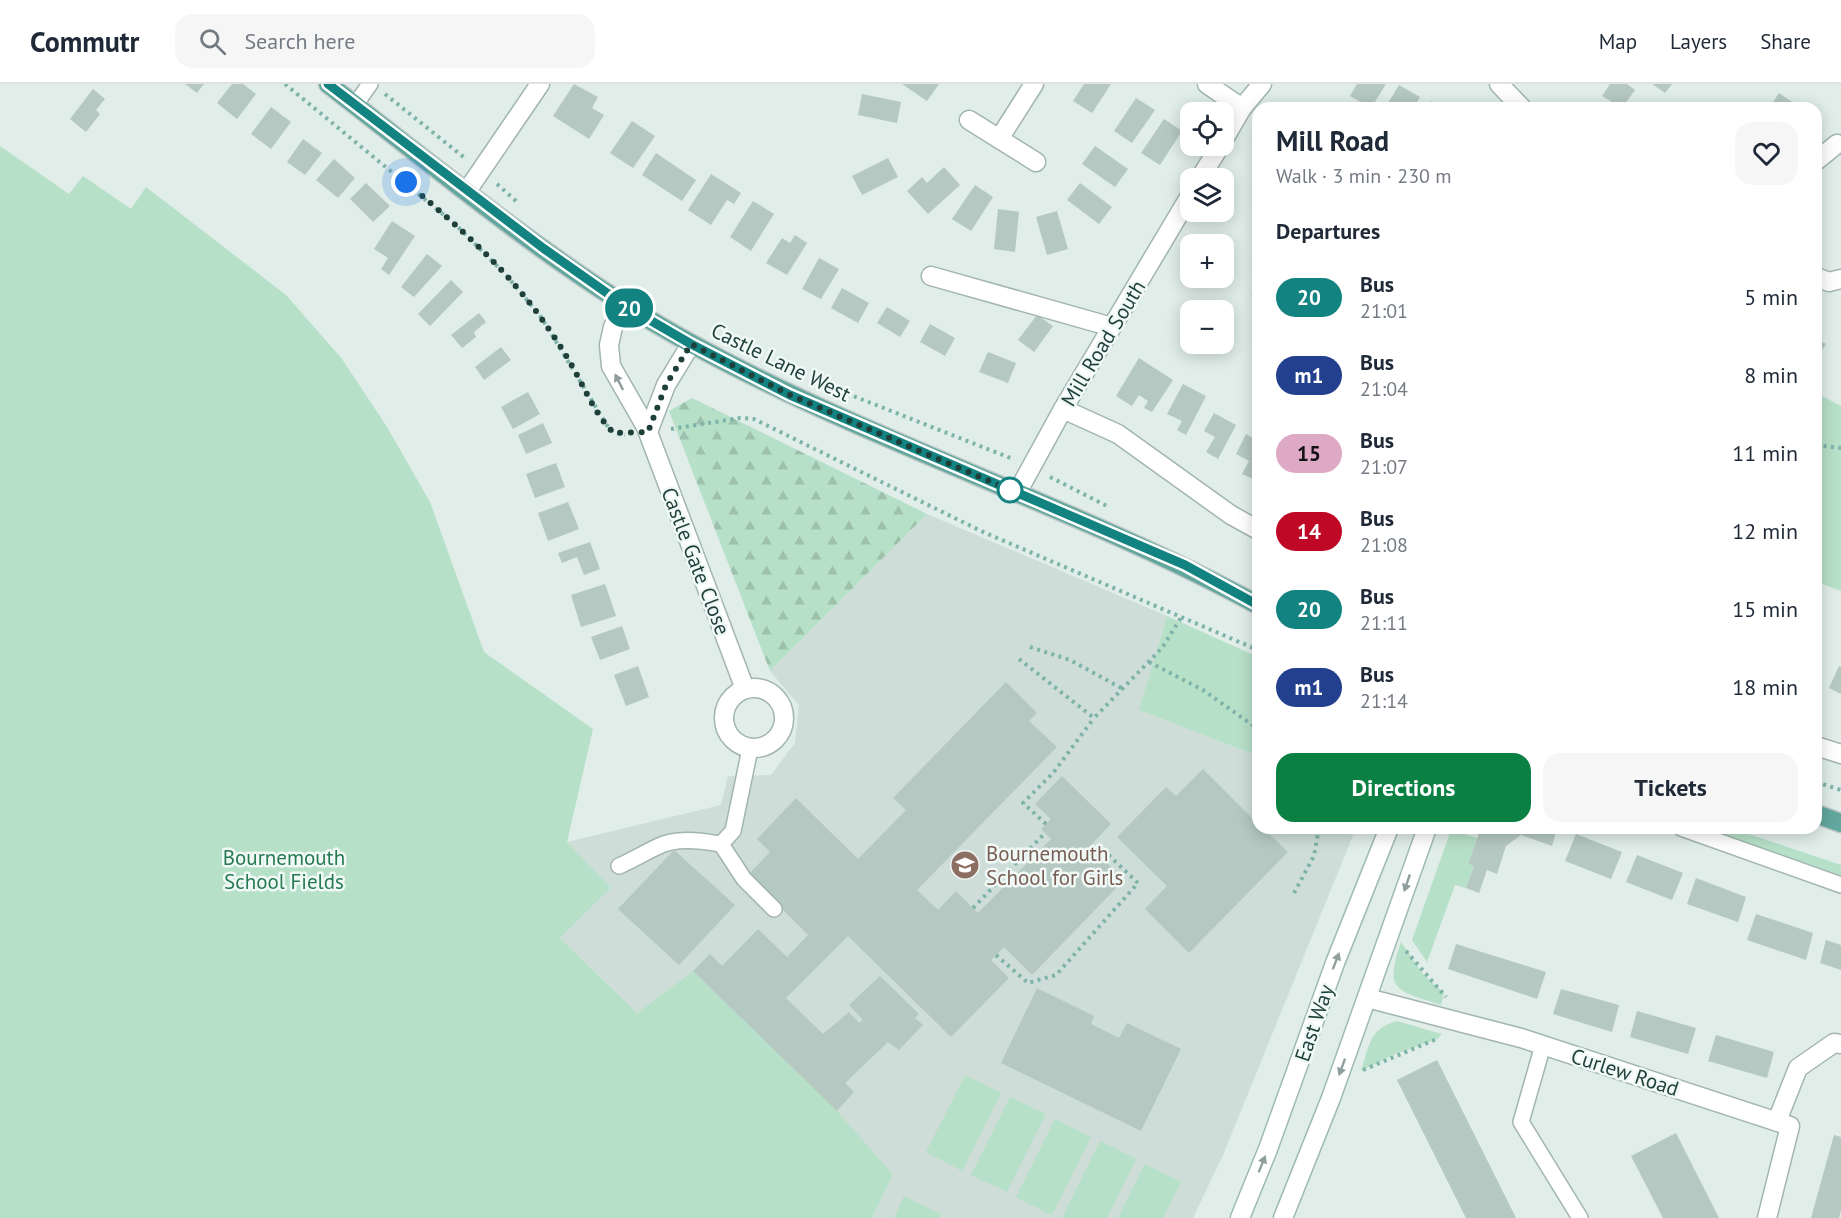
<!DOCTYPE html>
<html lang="en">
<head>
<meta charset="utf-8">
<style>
  :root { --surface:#fff; --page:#f6f6f7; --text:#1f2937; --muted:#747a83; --line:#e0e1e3; --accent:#0b8043 }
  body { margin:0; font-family:"PT Sans",sans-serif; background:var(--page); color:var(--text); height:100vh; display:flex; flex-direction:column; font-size:22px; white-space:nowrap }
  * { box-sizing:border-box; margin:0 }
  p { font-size:20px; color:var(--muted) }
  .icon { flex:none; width:33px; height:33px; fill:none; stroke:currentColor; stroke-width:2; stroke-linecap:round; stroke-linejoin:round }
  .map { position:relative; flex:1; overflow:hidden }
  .panel { position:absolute; left:1252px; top:18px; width:570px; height:732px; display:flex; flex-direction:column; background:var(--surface); border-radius:18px; box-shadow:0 3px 15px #0003 }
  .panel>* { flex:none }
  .badge { padding:0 12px; border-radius:20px; font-size:21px; line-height:39px }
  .fabs { position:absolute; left:1180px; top:18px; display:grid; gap:12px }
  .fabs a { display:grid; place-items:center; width:54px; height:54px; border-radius:12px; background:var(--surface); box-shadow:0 3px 15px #0003; font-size:30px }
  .you { position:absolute; width:30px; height:30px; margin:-15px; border:4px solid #fff; border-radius:50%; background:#1a73e8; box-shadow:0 0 0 9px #1a73e833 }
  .map>.badge { position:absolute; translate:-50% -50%; box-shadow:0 0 0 3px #fff }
  h2 { padding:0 24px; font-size:22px; line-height:54px }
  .round { display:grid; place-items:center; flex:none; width:63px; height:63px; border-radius:18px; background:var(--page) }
  .headline { display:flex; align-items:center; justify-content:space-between; height:102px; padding:0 24px }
  h1 { font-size:28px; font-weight:800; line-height:45px }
  .primary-button { display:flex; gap:12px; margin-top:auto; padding:12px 24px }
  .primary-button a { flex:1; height:69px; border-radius:18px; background:var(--accent); color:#fff; font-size:24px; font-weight:800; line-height:69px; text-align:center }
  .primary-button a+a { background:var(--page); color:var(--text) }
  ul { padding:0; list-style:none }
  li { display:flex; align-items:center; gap:18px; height:78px; padding:0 24px }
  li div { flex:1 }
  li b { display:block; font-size:22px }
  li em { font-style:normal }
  li .badge { min-width:66px; font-weight:700; text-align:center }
  header { display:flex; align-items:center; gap:36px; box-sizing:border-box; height:84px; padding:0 30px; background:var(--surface); border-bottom:2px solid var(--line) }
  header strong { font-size:28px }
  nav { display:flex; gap:33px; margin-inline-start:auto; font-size:21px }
  .search { width:420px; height:54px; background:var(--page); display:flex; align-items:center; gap:15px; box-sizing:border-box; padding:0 21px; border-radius:18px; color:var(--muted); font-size:22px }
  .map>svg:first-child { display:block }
</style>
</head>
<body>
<header>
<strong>Commutr</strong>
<div class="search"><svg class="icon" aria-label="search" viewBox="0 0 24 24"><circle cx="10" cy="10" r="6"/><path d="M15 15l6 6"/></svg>Search here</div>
<nav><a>Map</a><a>Layers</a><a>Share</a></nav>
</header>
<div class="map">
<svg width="1841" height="1134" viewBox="0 0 1841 1134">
  <defs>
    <pattern id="forest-firs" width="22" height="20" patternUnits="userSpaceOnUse" patternTransform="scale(1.5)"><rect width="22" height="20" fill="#b7e0c8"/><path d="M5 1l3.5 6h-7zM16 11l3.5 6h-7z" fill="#9dc1ad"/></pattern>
  </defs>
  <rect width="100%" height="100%" fill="#e0ede9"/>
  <polygon fill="#ceddd8" points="927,430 1167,532 1139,626 1258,672 1258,744 1356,744 1223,1071 1193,1134 872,1134 893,1091 693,887 637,929 560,854 611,804 567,758 721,721 728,692 771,691 795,659 799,621 770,587"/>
  <g fill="#b7e0c8">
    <polygon points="0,62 69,110 83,92 131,125 146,103 286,211 342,275 387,343 430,418 484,568 593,645 567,758 611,804 560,854 637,929 693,887 837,1027 893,1091 872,1134 0,1134"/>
    <polygon points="1818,310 1841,322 1841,507 1817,498"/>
    <polygon points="1167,532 1258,573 1258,672 1139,626"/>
    <polygon points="1707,744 1731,744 1841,781 1841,792"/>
    <polygon points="1451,746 1477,754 1468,780 1474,782 1466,804 1455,801 1427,878 1412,856"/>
    <path d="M1401 858 1423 890 1444 909 1441 921C1398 906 1383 909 1401 858Z"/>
    <path d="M1397 937 1442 950 1437 955 1393 971 1361 987C1369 963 1369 944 1397 937Z"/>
    <polygon points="965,991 1001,1009 962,1087 926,1068"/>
    <polygon points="1010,1013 1046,1030 1007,1108 971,1091"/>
    <polygon points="1055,1035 1091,1053 1052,1131 1016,1113"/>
    <polygon points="1100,1057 1136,1075 1107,1134 1062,1134"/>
    <polygon points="1145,1080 1181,1098 1163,1134 1118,1134"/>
    <polygon points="904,1112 941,1130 939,1134 894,1134"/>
  </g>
  <polygon fill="url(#forest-firs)" points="692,314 927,430 770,587 669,327"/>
  <g fill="#b5c8c2">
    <polygon points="185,0 204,0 197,9"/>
    <polygon points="232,0 243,0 256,10 237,35 217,19"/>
    <polygon points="574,0 598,13 592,24 604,31 589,55 553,32"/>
    <polygon points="902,0 939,0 927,17"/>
    <polygon points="1084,0 1111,0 1092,29 1073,17"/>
    <polygon points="1357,0 1386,0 1371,24 1350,12"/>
    <polygon points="1610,0 1627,0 1635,6 1622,24 1602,12"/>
    <polygon points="1652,0 1672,0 1665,9"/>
    <polygon points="1399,1 1420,13 1414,24 1385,24"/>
    <polygon points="93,5 105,15 96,26 100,30 86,48 70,35"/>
    <polygon points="1779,9 1801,24 1769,24"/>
    <polygon points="862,10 901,18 897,39 858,31"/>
    <polygon points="1136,14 1155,26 1132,59 1114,47"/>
    <polygon points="1431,17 1441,24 1427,24"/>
    <polygon points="271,23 291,38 271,65 251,50"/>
    <polygon points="1164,35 1182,47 1160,81 1141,69"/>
    <polygon points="632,37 655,52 633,84 610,69"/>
    <polygon points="303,55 322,69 305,91 287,78"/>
    <polygon points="1095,62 1128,85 1115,103 1082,80"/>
    <polygon points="656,69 696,96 682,117 642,91"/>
    <polygon points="888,74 898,93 862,111 852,92"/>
    <polygon points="334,75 355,94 338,114 316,96"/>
    <polygon points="944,83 960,101 928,130 907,107 922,93 927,99"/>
    <polygon points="711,90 741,109 734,120 727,116 711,141 688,126"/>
    <polygon points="366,99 390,122 373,138 350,115"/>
    <polygon points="1080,99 1112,123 1099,140 1067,116"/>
    <polygon points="975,101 993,113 971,147 952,135"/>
    <polygon points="753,117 774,130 751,167 730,153"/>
    <polygon points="998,125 1019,128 1015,168 994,165"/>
    <polygon points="1057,127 1068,165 1047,171 1036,133"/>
    <polygon points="392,137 415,152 389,191 381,185 388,174 374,165"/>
    <polygon points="795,151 807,159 787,191 766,179 782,154 790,159"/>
    <polygon points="427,170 442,182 414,213 401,203"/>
    <polygon points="819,174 839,185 821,215 802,205"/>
    <polygon points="451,196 463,208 430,242 418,230"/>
    <polygon points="1258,197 1258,215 1251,210"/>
    <polygon points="842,204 869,219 858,239 831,224"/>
    <polygon points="887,223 910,237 900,253 877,239"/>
    <polygon points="479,229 486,238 474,248 476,253 462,264 451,251"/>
    <polygon points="1037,231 1053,242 1034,268 1018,256"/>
    <polygon points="930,240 955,254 945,272 920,258"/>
    <polygon points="1816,255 1826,260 1816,275"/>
    <polygon points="501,263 511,276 484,296 475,283"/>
    <polygon points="988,268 1016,279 1008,299 979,288"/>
    <polygon points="1139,274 1173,296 1152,328 1144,324 1148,317 1139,311 1132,322 1116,312"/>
    <polygon points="1183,300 1206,312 1186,351 1177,346 1182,337 1167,330"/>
    <polygon points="528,308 540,330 513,345 501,323"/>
    <polygon points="1214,329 1236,341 1218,375 1206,368 1215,353 1204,347"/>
    <polygon points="543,339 552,359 526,370 518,351"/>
    <polygon points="1246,350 1258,357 1258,384 1253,395 1242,390 1249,377 1236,370"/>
    <polygon points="556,379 565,403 535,414 526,390"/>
    <polygon points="568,418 579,445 548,457 538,429"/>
    <polygon points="590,458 600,485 584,491 577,473 562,479 558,469"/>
    <polygon points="605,500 616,532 581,543 571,511"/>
    <polygon points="622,542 630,565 600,576 591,553"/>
    <polygon points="638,582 649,613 626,622 614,591"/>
    <polygon points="1839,582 1841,583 1841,610 1829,604"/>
    <polygon points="1006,598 1037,629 1029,637 1057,663 917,806 938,826 956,807 978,829 1051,755 1041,745 1051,735 1035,720 1062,692 1111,740 1090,762 1124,796 1032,891 1004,863 991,876 1009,894 951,953 848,852 786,914 823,950 849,928 859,939 863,936 849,921 880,892 919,930 915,934 923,941 899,966 888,958 845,999 854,1008 837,1027 693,887 710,870 722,882 758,845 787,873 808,851 748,791 770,768 757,755 796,714 858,775 906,726 893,714"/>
    <polygon points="1203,685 1258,740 1258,744 1263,744 1288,768 1189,869 1145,825 1167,802 1117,753 1166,703 1176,712"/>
    <polygon points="1488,744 1557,744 1552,762 1521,751 1506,762 1497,790 1487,786 1479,809 1466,804 1474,782 1468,780 1479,749"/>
    <polygon points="1576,750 1622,768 1611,795 1565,777"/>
    <polygon points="674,766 735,821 679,881 618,825"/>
    <polygon points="1637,771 1683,789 1672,816 1626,798"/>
    <polygon points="1696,794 1746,813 1738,838 1687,820"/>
    <polygon points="1756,830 1813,849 1806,876 1747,856"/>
    <polygon points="1826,856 1841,861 1841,886 1820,879"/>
    <polygon points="1456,860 1546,888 1537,915 1448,885"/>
    <polygon points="1037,904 1094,932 1091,940 1119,954 1127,939 1181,965 1141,1047 1001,979"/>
    <polygon points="1561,905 1619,921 1612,948 1553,930"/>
    <polygon points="1637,927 1696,944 1688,970 1630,953"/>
    <polygon points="1716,951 1774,968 1767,994 1708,977"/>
    <polygon points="1437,976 1516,1134 1466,1134 1397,996"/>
    <polygon points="1676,1049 1719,1134 1663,1134 1631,1072"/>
    <polygon points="1834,1051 1841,1053 1841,1126 1839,1134 1811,1134"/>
  </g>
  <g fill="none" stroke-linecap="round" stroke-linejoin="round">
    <g stroke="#a2b5b1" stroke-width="18">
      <g id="lane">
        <polyline points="355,21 370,0"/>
        <polyline points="1681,744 1841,801"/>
        <polyline points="721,760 744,795 774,825"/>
        <path d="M619 782C633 776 644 769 657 763 676 753 701 757 721 760L733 747 750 665"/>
        <polyline points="1543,961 1521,1038 1580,1134"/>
      </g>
    </g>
    <g stroke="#a2b5b1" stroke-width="21">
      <g id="street">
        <polyline points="1207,0 1242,24"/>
        <polyline points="1499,0 1522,24"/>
        <polyline points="969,36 1036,78"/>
        <polyline points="999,55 1034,0"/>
        <polyline points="1224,55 1242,24 1262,0"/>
        <polyline points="1816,77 1837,60"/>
        <polyline points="1200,94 1220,62"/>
        <polyline points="467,107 540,0"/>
        <polyline points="931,192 1112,243"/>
        <polyline points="1816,193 1829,198 1841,195"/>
        <polyline points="624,221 613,243 609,261 611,282 646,343 745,605"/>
        <polyline points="1063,325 1118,350 1231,431 1258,446"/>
        <polyline points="648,348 666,301 691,260"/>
        <polyline points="1017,409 1063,325 1191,110"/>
        <circle cx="754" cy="634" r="30"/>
        <polyline points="1816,662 1841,670"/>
        <polyline points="1367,914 1521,954 1790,1042 1767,1134"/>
        <polyline points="1777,1037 1798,984 1834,959 1841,960"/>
      </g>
    </g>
    <g stroke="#9ebab3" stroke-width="21">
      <g id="secondary">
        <polyline points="1240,1134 1268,1065 1335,879 1389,744"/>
        <polyline points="1283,1134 1331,1014 1427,744"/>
      </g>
    </g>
    <g stroke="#c0c9c8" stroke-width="21">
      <g id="primary">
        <path d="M328 0C446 91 561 189 692 260 874 360 1075 422 1258 521"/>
        <polyline points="1816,730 1841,739"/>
      </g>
    </g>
    <g stroke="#7eb3aa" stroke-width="4" stroke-dasharray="3 4.5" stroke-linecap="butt">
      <polyline points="285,0 456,141 507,192 541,233 608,343 614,349 625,351"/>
      <polyline points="385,10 466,75"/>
      <polyline points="497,100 516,117"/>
      <polyline points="833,304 1013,375"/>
      <polyline points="671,345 740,334 754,335 981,447 1258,566"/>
      <polyline points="1816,361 1841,364"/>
      <polyline points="1050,393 1107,422"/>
      <polyline points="1030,563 1070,576 1123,605"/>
      <polyline points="1019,575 1094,634 1162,564 1182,532"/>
      <polyline points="1149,578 1203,606 1258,645"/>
      <polyline points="1816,698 1841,706"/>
      <polyline points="1046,740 1023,719 1053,689 1094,634"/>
      <polyline points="1294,809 1314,772 1319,744"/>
      <polyline points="973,824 1045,749"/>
      <polyline points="1406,867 1446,913"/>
      <polyline points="996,871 1028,899 1056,891 1138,799 1100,763 1095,767"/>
      <polyline points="1363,986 1439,954"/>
    </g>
    <use href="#lane" stroke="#fff" stroke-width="15"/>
    <use href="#street" stroke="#fff" stroke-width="18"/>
    <use href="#secondary" stroke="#fff" stroke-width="18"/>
    <use href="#primary" stroke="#61a79e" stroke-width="18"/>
  </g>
  <defs><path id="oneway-solid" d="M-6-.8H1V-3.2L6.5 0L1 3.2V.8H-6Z" transform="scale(1.5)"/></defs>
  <g fill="#8f9f9d">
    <use href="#oneway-solid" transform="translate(619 298) rotate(-117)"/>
    <use href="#oneway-solid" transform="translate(1407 799) rotate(109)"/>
    <use href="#oneway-solid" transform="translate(1336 877) rotate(-69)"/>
    <use href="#oneway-solid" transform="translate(1342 983) rotate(110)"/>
    <use href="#oneway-solid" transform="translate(1262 1080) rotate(-68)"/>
  </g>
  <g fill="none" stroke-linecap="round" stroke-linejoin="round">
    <g stroke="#fff" stroke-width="14">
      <polyline id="line" points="328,0 543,164 624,221 691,260 790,311 1185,481 1258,521"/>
    </g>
    <use href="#line" stroke="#128380" stroke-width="9"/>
    <path stroke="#1f3f3b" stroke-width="6" stroke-dasharray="0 10.8" d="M406 98C454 139 503 181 541 234 551 248 562 264 571 280 585 304 594 330 614 349L648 348 666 301 691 260 790 311 1017 409 1010 406"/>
  </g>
  <defs>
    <g id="school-disc" transform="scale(1.5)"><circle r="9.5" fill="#8d6e63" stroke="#f1f9f6"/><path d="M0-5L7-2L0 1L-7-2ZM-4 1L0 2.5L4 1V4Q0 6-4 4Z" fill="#fff"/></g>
  </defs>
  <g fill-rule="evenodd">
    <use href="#school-disc" x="965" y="781"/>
  </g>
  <circle fill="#fff" stroke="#128380" stroke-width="3" cx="1010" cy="406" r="12"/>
  <g text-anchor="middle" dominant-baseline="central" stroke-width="5" stroke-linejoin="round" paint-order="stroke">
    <g font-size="21" fill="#1f3f3b" stroke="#f1f9f6">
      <text transform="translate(1103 259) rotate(-59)">Mill Road South</text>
      <text transform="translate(781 278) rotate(26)">Castle Lane West</text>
      <text transform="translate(696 477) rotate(69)">Castle Gate Close</text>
      <text transform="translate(1314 939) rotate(-71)">East Way</text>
      <text transform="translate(1625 988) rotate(18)">Curlew Road</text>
    </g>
    <g font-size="21" fill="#785e54" stroke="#f1f9f6" text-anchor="start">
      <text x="986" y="769">Bournemouth<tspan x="986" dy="24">School for Girls</tspan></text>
    </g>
    <g font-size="21" fill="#257a51" stroke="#f1f9f6">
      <text x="284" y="773">Bournemouth<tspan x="284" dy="24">School Fields</tspan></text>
    </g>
  </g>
</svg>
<div class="fabs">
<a><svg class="icon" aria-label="locate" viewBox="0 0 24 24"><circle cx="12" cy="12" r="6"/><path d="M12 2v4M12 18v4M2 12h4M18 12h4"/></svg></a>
<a><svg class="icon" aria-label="layers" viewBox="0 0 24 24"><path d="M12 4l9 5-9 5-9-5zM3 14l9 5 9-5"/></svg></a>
<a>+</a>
<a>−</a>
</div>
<div class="you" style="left:406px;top:98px"></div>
<b class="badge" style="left:629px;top:224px;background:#128380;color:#fff">20</b>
<section class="panel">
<div class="headline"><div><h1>Mill Road</h1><p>Walk · 3 min · 230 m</p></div><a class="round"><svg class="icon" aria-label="heart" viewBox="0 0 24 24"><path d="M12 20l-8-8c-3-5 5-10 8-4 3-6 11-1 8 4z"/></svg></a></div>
<h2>Departures</h2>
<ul>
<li><span class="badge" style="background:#128380;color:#fff">20</span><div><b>Bus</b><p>21:01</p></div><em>5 min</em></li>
<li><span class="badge" style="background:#23408f;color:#fff">m1</span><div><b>Bus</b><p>21:04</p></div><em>8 min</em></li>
<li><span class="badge" style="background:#dea9c5;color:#111">15</span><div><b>Bus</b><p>21:07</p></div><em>11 min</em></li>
<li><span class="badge" style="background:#be0826;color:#fff">14</span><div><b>Bus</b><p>21:08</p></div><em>12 min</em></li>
<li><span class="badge" style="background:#128380;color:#fff">20</span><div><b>Bus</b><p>21:11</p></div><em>15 min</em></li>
<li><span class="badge" style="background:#23408f;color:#fff">m1</span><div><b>Bus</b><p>21:14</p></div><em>18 min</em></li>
</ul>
<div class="primary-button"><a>Directions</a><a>Tickets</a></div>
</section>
</div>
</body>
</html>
